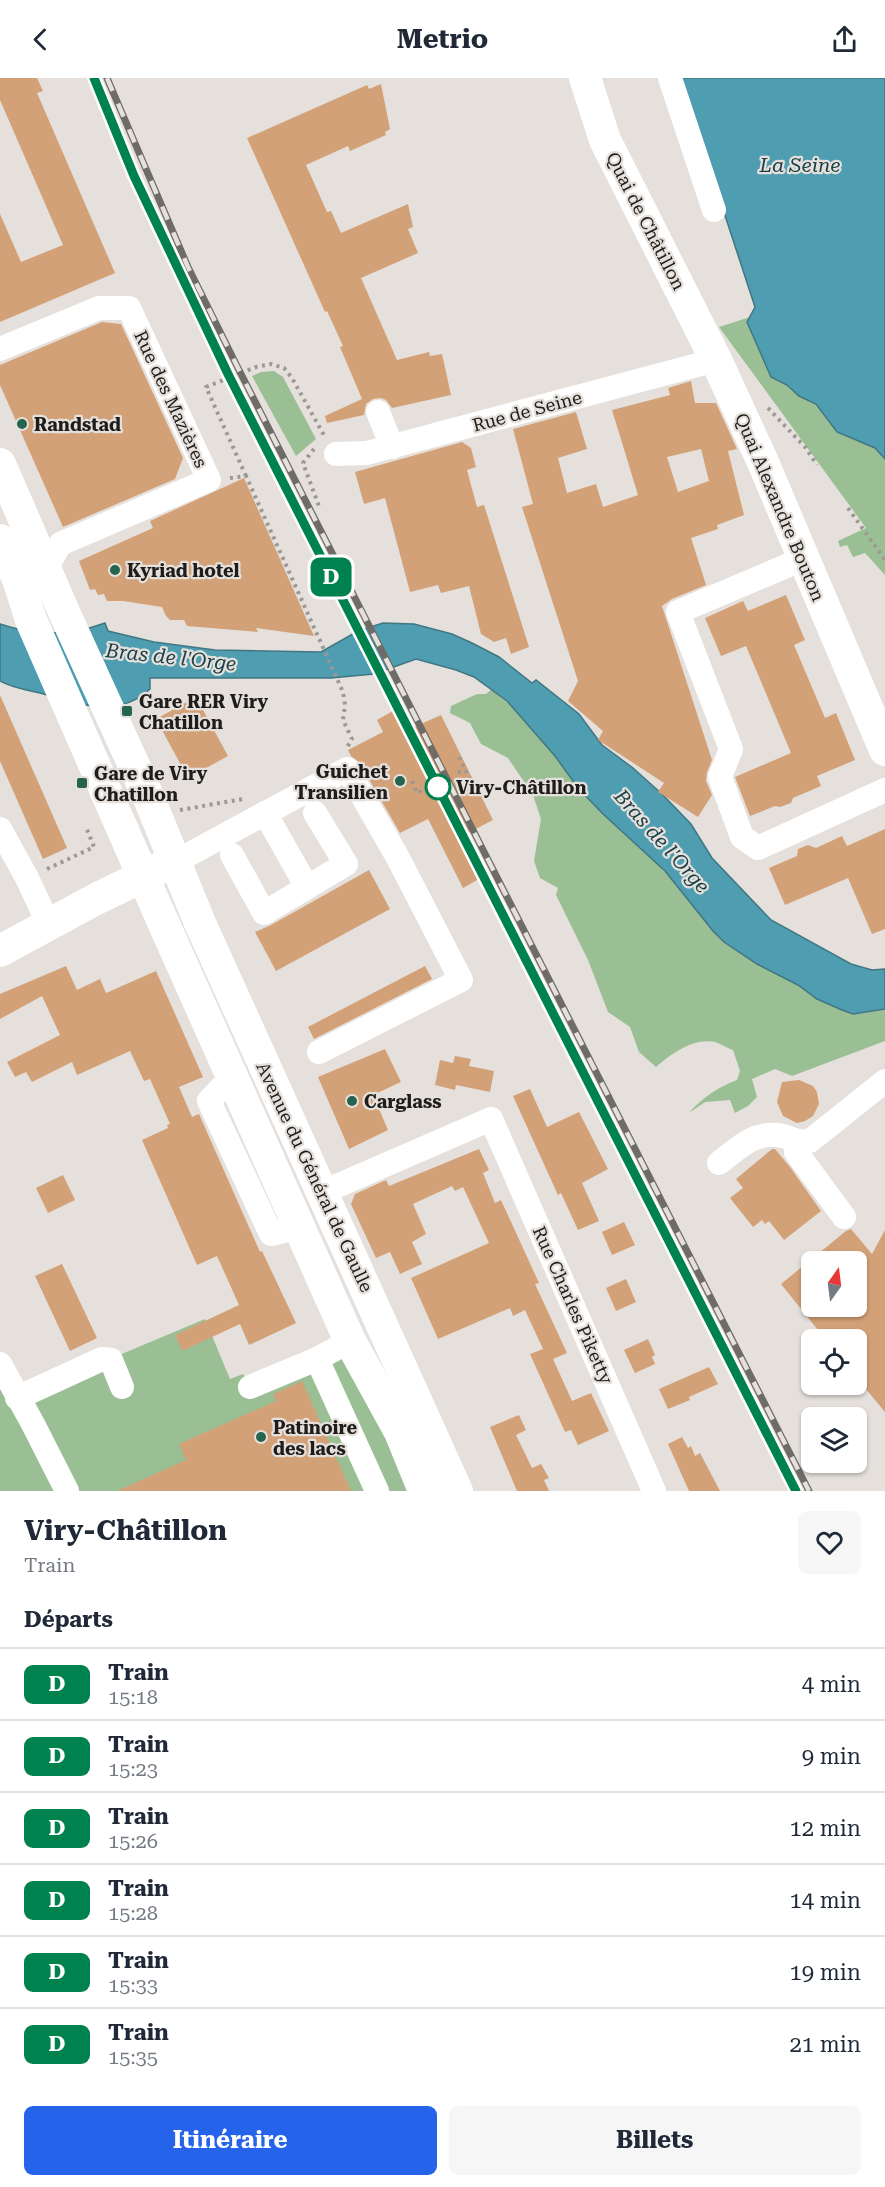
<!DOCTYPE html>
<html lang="fr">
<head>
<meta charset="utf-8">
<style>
  :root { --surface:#fff; --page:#f6f6f7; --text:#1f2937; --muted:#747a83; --line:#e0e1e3; --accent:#2563eb }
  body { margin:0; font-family:"Roboto Serif",serif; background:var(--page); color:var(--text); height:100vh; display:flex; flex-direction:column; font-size:22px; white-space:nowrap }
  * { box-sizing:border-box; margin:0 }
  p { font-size:20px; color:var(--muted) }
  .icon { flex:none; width:33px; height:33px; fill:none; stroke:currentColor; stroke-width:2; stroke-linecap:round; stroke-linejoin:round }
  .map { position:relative; height:1413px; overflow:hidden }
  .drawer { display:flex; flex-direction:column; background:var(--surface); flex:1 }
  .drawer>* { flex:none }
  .badge { padding:0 12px; border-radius:9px; font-size:21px; line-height:39px }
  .needle { width:39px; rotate:14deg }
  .buttons { position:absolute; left:801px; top:1173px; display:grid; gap:12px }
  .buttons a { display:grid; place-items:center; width:66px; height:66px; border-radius:9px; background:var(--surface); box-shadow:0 2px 4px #0004; font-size:30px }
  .map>.badge { position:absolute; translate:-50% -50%; box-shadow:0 0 0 3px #fff }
  h2 { padding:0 24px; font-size:22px; line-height:54px }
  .round { display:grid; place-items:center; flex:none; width:63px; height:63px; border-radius:9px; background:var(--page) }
  .overview { display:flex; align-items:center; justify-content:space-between; height:102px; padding:0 24px }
  h1 { font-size:28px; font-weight:700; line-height:45px }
  .cta { display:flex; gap:12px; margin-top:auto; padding:12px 24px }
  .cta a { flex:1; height:69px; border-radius:9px; background:var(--accent); color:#fff; font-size:24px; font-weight:700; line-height:69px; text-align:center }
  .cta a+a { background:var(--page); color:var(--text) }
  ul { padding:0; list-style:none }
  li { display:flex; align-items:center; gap:18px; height:72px; padding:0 24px; border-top:2px solid var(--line) }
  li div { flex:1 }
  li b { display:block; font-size:22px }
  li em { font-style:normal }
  li .badge { min-width:66px; font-weight:700; text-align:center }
  header { display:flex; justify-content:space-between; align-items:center; height:78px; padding:0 24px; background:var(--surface); font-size:27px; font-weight:700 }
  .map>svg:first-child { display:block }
</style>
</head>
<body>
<header><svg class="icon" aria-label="back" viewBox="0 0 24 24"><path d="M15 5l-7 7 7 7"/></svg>Metrio<svg class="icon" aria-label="share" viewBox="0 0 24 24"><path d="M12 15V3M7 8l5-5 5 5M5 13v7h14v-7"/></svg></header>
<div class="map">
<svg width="885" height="1413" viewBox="0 0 885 1413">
  <rect width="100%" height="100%" fill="#e5e0db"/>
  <g fill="#9abf94">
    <polygon points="750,239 747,244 771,299 787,307 799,318 816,326 837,354 875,370 885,381 885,497 865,475 853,479 847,467 840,469 838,463 866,450 719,249"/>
    <polygon points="274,293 283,299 316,361 296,378 252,298 261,294"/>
    <path d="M492 611C515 630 537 654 555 678 563 689 570 701 579 711 606 741 637 765 665 794 692 821 708 851 739 874L842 932 853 936 885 931V963L792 998 775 991 752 1001 757 1019 748 1028 735 1035 730 1022 705 1024 689 1035C703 1019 717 1010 737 1002L740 993 733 972C727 970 721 966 715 964 693 960 671 976 656 989L639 974 630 949 608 934 588 882 556 817 558 810 540 800 534 783 541 741 533 717 508 680 481 666 470 645 450 635 451 628 477 616H486Z"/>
    <polygon points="205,1241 230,1301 243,1296 250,1309 335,1269 424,1413 0,1413 0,1286 17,1320"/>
  </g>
  <g fill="#4e9db0" stroke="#407783" stroke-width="1.5">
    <polygon points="680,0 885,0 885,381 875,370 837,354 816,326 799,318 787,307 771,299 747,244 755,229"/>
    <path d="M105 545 108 553 154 564 215 572 321 574 358 553 383 545 414 546 452 556 472 565 499 579 532 605 536 602 579 636 602 667 633 690 663 717 691 746 712 780 771 842 851 886 872 892 885 891V931L853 936 842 932 817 921 798 907 757 886 724 864 713 853 665 793 603 736 578 710 555 678 507 623 474 599 456 592 416 581 374 596 331 600H150V611C119 641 77 626 40 615 27 612 12 610 0 603V546C35 558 70 558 105 545Z"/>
  </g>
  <g fill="#d3a177" fill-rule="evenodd">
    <polygon points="0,0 37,0 43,13 37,15 115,195 0,244 0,136 21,184 63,167 0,22"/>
    <polygon points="381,6 390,51 385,54 386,57 350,73 348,68 306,87 327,134 331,133 341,155 408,126 413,149 408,151 418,175 361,200 397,282 429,274 430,278 442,276 451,317 392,330 386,322 381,320 373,321 366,326 364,337 327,345 325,338 362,321 340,269 343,268 327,233 325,234 247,60 367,7 369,11"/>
    <polygon points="102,244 121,246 183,380 175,401 63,449 0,307 0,287"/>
    <path d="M691 303 695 325H716L737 371 728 373 744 437 717 447 718 451 691 460 706 507 672 521 662 528 712 682 707 694 706 703 712 717 698 739 658 714 664 705 598 662 603 653 568 623 578 603 522 429 533 426 513 351 576 334 587 371 558 380 567 415 596 406 603 429 638 417 612 332 670 317 668 310ZM701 371 709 403 678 414 667 379Z"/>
    <polygon points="462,364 471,370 476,389 467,392 477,429 484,427 529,569 511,576 506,560 494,564 481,556 469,508 441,515 438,507 410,514 385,420 364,426 355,394"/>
    <polygon points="244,400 314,558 256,550 258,554 187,548 184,542 170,542 166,538 162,529 123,523 107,523 104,516 98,517 95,511 90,512 79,483 153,450 150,443"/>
    <polygon points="786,517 805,562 794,567 825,640 836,635 855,682 817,698 821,708 793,720 791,725 780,729 775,728 750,738 735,699 791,675 746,568 721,578 705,540 743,523 748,533"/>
    <polygon points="0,617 67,770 43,781 0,683"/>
    <polygon points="196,619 228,678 188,700 156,641"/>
    <polygon points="393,633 403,654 441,637 493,742 458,760 479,801 463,810 428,741 400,755 359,684 351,678 348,672 383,654 377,642"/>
    <polygon points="885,751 885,851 872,856 848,800 785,827 769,790 797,778 798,771 808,767 816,770 842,758 847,768"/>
    <polygon points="369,792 390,831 276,893 255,854 271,847"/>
    <polygon points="66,888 77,912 100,901 106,915 156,893 203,999 179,1009 192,1039 199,1036 260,1174 262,1173 296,1245 249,1267 240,1246 182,1273 175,1257 239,1227 217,1178 197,1187 142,1062 168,1050 167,1047 170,1046 150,1001 144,1003 130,973 77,997 72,984 32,1004 26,994 15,999 7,984 60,957 42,918 0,941 0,916"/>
    <polygon points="425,888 432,901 314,961 308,949"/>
    <polygon points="385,971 401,1004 373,1017 388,1052 349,1071 318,999"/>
    <polygon points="455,978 471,981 469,988 494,993 490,1014 456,1007 455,1012 435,1007 440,982 453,985"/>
    <polygon points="799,1002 813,1008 817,1014 819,1026 813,1038 805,1043 797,1045 783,1038 777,1024 782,1004"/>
    <polygon points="530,1011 547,1049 579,1034 608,1091 582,1105 599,1143 578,1152 561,1115 558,1117 513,1018"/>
    <polygon points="479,1071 489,1092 483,1095 495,1125 501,1122 539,1205 535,1206 567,1275 553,1281 572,1323 591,1315 609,1353 578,1367 571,1352 565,1354 530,1276 543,1271 525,1232 513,1238 510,1230 438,1261 411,1200 489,1165 463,1109 455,1113 452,1108 413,1126 426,1156 412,1164 422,1186 400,1196 390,1174 376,1180 351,1126 355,1116 386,1102 389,1108"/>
    <polygon points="772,1071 775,1071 790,1089 821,1133 784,1162 769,1143 765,1146 762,1142 753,1149 730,1120 743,1110 736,1101"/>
    <polygon points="63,1097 75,1122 48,1135 36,1110"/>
    <polygon points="624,1144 635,1167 612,1177 602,1154"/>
    <path d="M851 1151 872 1176 885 1152V1334L856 1299V1262H826L781 1206 846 1153ZM812 1184H856V1228H812Z"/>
    <polygon points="62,1186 97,1260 70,1273 35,1198"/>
    <polygon points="626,1201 636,1224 616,1233 606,1210"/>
    <polygon points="648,1261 655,1277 652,1279 655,1286 635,1295 624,1272"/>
    <polygon points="709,1289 718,1306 689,1319 690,1322 668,1331 659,1311"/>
    <polygon points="302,1303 351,1413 117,1413 186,1382 179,1366 276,1323 273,1316"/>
    <polygon points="519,1337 526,1352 516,1357 532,1390 541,1386 549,1400 544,1402 549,1413 517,1413 490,1349"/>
    <polygon points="682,1359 688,1370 691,1368 695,1378 700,1375 720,1413 689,1413 668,1366"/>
  </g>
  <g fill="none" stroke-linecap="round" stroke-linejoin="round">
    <g stroke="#9c9894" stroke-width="4" stroke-dasharray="3 4.5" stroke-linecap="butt">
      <polyline points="768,330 805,369 817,387"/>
      <polyline points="314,371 303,385 320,431"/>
      <polyline points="246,398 206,309 256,289 271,286 284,290 292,300 325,359"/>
      <polyline points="230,400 246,398 343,614 345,627 343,642 352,661 346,671"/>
      <polyline points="848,430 885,482"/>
      <polyline points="459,679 472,706"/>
      <polyline points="458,695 465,691"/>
      <polyline points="412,703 417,715 426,711"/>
      <polyline points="180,732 243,721"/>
      <polyline points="47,791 94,769 86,749"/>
    </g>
    <g stroke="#fff" stroke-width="24">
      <polyline points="670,0 714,132"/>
      <polyline points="0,271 99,230 129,230 209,402 60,466 46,491 35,495"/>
      <polyline points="378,334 392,369"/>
      <polyline points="336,376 367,375 716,282"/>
      <polyline points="803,481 678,534 731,671 720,699 742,759 758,770 885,712"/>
      <polyline points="265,735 307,809"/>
      <polyline points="0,751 27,800 49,847"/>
      <polyline points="232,777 264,835 346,786 315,735"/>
      <polyline points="175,784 347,691 398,780 461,902 319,974"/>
      <polyline points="234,1000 222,1009 209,1023 271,1156 300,1149"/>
      <polyline points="798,1064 796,1074 844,1139"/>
      <path d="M719 1085C739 1070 751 1055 778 1057 792 1059 794 1065 810 1063L885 1003"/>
      <polyline points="323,1114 491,1041 654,1413"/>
      <polyline points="317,1281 377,1413"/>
      <polyline points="0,1286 33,1346 67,1413"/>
      <polyline points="250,1309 317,1281 350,1263"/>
      <polyline points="17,1320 102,1281 111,1282 122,1309"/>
    </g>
    <g stroke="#fff" stroke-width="32">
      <polyline points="585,0 605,62 716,282 762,382 885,672"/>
      <polyline points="0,386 64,534 148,718 200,845 457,1413"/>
      <polyline points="0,462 18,501 31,542 163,844 350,1263 400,1354 424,1413"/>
      <polyline points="0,873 96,821 160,790"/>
    </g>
    <g stroke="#6f6c68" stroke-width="7">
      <g id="rail">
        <polyline points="94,0 134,98 228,296 796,1413"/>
        <polyline points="107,0 188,189 238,290 809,1413"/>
      </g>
    </g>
    <use href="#rail" stroke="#e5e0db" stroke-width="4.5" stroke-dasharray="14" stroke-linecap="butt"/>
  </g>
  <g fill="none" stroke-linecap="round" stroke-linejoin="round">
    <g stroke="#fff" stroke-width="14">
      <polyline id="line" points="94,0 134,98 228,296 796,1413"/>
    </g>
    <use href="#line" stroke="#00824e" stroke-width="9"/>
  </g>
  <g fill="#27644f" stroke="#e5e0db" stroke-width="2">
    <circle cx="22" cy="346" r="6"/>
    <circle cx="115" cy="492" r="6"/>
    <rect x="121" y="627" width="12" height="12" rx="3"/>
    <circle cx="400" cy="703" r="6"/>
    <rect x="76" y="699" width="12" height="12" rx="3"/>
    <circle cx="352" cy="1023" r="6"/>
    <circle cx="261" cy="1359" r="6"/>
  </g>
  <circle fill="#fff" stroke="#00824e" stroke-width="3" cx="438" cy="709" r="12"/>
  <g text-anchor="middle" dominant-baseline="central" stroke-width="4.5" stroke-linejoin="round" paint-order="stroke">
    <g font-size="18" fill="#1f1d1b" stroke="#e5e0db">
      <text transform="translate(646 143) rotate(63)">Quai de Châtillon</text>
      <text transform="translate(171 321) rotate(65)">Rue des Mazières</text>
      <text transform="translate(527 333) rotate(-15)">Rue de Seine</text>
      <text transform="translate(780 429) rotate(67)">Quai Alexandre Bouton</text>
      <text transform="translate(315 1099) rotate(65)">Avenue du Général de Gaulle</text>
      <text transform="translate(573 1227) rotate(66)">Rue Charles Piketty</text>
    </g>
    <g font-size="18" font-weight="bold" fill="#1f1d1b" stroke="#e5e0db" text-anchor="start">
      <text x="34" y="346">Randstad</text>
      <text x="127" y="492">Kyriad hotel</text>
      <text x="139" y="623">Gare RER Viry<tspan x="139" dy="21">Chatillon</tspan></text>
      <text x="388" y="693" text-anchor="end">Guichet<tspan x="388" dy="21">Transilien</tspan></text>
      <text x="94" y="695">Gare de Viry<tspan x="94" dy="21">Chatillon</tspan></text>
      <text x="364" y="1023">Carglass</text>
      <text x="273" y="1349">Patinoire<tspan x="273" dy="21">des lacs</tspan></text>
    </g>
    <g font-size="18" font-weight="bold" fill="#1f1d1b" stroke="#e5e0db" text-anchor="start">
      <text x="456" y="709">Viry-Châtillon</text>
    </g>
    <g font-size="20" font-style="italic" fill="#1a4048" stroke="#e5e0db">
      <text x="800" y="87">La Seine</text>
      <text transform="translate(171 579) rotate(6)">Bras de l'Orge</text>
      <text transform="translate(662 763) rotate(48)">Bras de l'Orge</text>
    </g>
  </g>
</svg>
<div class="buttons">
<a><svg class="needle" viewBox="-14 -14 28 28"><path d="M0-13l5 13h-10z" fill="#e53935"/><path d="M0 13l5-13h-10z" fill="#747a83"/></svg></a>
<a><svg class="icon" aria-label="locate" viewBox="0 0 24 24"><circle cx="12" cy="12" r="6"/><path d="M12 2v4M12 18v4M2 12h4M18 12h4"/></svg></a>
<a><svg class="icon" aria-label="layers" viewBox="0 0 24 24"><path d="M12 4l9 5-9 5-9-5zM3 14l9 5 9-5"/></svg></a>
</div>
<b class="badge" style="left:331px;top:499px;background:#00824e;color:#fff">D</b>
</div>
<section class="drawer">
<div class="overview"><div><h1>Viry-Châtillon</h1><p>Train</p></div><a class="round"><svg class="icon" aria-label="heart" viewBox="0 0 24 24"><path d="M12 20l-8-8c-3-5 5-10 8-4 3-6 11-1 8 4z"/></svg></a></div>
<h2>Départs</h2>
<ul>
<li><span class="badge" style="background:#00824e;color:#fff">D</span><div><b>Train</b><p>15:18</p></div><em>4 min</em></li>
<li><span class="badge" style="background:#00824e;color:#fff">D</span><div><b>Train</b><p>15:23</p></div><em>9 min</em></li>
<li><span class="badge" style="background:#00824e;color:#fff">D</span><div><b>Train</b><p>15:26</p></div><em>12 min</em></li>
<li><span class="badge" style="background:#00824e;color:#fff">D</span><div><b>Train</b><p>15:28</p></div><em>14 min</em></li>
<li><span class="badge" style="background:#00824e;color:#fff">D</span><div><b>Train</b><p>15:33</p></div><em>19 min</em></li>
<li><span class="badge" style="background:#00824e;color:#fff">D</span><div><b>Train</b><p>15:35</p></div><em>21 min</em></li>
</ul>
<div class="cta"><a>Itinéraire</a><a>Billets</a></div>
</section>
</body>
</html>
